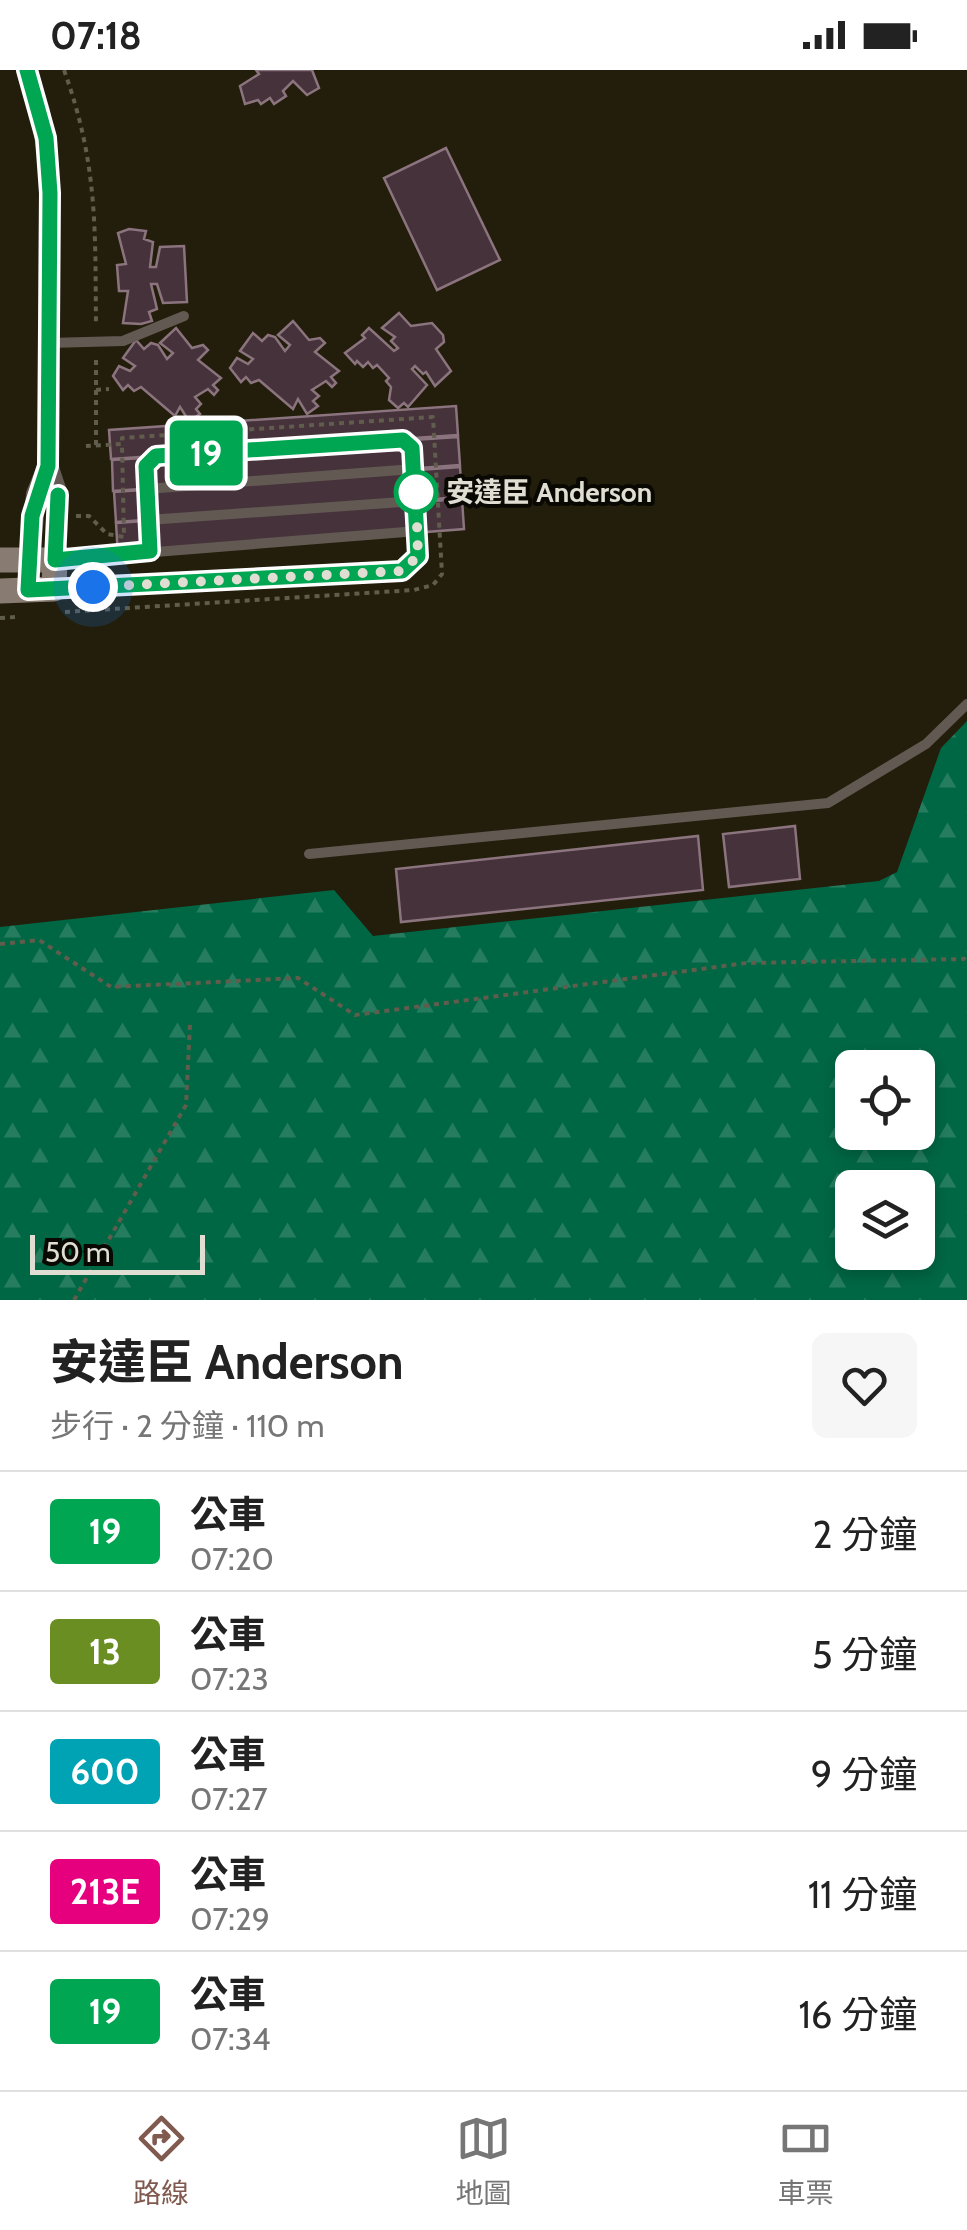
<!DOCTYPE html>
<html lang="zh-TW">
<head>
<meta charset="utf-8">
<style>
  :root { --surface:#fff; --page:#f6f6f6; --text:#222; --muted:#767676; --line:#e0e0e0; --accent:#805a4f }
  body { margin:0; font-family:Cabin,"Noto Sans TC",sans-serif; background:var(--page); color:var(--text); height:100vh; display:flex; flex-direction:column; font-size:38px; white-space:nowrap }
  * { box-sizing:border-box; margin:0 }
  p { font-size:32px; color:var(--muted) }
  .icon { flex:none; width:55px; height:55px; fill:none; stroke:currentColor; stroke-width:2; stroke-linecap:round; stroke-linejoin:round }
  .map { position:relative; height:1230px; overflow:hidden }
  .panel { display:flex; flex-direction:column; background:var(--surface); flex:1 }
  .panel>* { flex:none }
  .badge { padding:0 20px; border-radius:8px; font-size:35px; line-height:65px }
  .tools { position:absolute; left:835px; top:980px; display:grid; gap:20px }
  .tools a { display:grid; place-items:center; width:100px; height:100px; border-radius:15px; background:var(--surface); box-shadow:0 5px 15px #0003; font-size:50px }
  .scale { position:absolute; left:30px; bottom:25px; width:175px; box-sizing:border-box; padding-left:10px; border:5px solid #e0ded2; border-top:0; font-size:28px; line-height:35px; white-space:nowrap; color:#e0ded2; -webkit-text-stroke:8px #0a0803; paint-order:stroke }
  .you { position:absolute; width:50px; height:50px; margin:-25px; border:8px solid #fff; border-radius:50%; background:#1a73e8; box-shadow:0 0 0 15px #1a73e833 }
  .map>.badge { position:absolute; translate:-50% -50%; box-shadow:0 0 0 5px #fff }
  .round { display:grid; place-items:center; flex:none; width:105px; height:105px; border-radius:15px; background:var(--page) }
  .headline { display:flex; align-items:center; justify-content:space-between; height:170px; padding:0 50px }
  h1 { font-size:48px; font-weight:700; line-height:75px }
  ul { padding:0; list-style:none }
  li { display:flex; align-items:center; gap:30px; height:120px; padding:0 50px; border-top:2px solid var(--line) }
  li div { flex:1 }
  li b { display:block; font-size:38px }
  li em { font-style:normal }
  li .badge { min-width:110px; font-weight:700; text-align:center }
  .status { display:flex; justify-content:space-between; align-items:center; height:70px; padding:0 50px; background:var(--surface); direction:ltr }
  .status svg { height:28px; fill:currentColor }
  .tab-bar { display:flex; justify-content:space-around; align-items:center; height:140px; border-top:2px solid var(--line); background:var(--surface); font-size:28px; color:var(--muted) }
  .tab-bar a { display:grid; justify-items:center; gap:5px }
  .tab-bar .current { color:var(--accent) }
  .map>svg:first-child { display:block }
</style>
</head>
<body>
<div class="status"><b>07:18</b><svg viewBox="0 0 49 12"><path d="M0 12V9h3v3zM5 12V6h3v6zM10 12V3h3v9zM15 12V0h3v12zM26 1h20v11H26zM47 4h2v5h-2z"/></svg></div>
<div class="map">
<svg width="967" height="1230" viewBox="0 0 967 1230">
  <defs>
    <pattern id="forest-firs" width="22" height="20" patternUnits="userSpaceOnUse" patternTransform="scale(2.5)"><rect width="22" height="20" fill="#006745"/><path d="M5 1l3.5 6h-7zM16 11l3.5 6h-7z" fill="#257c5f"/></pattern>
  </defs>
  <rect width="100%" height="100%" fill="#221e0b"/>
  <path fill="url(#forest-firs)" fill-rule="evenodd" d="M967 651V1230H0V857L334 820 373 866 879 811 897 802 941 678ZM852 998H918V1062H852ZM852 1118H918V1182H852Z"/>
  <g fill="#46323b" stroke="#8b747e" stroke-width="2.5">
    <polygon points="256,0 312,0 319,18 307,25 293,11 283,21 286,26 274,34 270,28 261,34 258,30 245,34 240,16 259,4"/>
    <polygon points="446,78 500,190 437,220 384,108"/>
    <polygon points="129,159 146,161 144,169 153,172 150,197 156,197 160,177 184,176 187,232 163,233 157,214 151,214 157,239 149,242 152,251 141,254 123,253 128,221 119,221 117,195 126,194 118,163"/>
    <polygon points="399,243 411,256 432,253 443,265 444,272 436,279 451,301 435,316 426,302 423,304 415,296 412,299 427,315 408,337 404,333 398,338 389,330 391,317 386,311 389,308 377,295 373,298 368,292 363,297 357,291 355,294 345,283 365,268 362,265 369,258 394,281 398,278 391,271 395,267 382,258"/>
    <polygon points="293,251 309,270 320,268 325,273 315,282 339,301 331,307 336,313 332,317 326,311 312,320 319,326 313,331 318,336 307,344 298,329 293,339 259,310 251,313 246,307 241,312 230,298 237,288 248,294 253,289 240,281 253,263 262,271 268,265 275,267 285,281 290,275 278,265"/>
    <polygon points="176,258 192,278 203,275 208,280 198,290 221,308 213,315 218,320 214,325 208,319 195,327 201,334 196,339 200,344 189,351 180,337 175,346 141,317 134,321 128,315 123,320 113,306 119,296 130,301 135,296 123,288 136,270 144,279 151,273 158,275 167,289 173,283 160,273"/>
    <polygon points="456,336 458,365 111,389 109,360"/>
    <polygon points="458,367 460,395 113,421 112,390"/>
    <polygon points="460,397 462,427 116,452 114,422"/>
    <polygon points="462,429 464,459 118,486 116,453"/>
    <polygon points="795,756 800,809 729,817 723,764"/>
    <polygon points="698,766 703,820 401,852 396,799"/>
  </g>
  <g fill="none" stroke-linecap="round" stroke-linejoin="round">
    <g stroke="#605d4c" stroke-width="4" stroke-dasharray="5 5" stroke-linecap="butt">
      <path d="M64 0C98 95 95 157 96 256"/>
      <polyline points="96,290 96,375"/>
      <polyline points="96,320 109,319"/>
      <polyline points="76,446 89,446 107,464 124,467 122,374 86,376"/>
      <polyline points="65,542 414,520 433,515 442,504 433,347 122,368 122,374"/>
      <polyline points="0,548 16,547"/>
      <polyline points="0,874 39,870 111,917 298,908 355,945 746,893 964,889 967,882"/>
      <polyline points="74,1230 186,1035 190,954"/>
    </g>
    <g stroke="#625953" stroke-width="10">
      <polyline points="49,273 123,271 184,246"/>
      <polyline points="146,419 414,399"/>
      <polyline points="148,450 416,431"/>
      <polyline points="55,490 418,461"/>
      <polyline points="56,519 402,501 417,486 412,378 403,369 156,387 146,396 149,481"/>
      <polyline points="309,784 828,733 926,674 967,634"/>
    </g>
    <g stroke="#625953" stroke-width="20">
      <polyline points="27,0 40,41 49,96 48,395 58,425 55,490"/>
      <polyline points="30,489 36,424 48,395"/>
    </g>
    <polyline stroke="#887b71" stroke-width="25" points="0,490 55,490 54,519 0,521"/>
  </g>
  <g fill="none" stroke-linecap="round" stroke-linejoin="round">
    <g stroke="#fff" stroke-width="22">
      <polyline id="line" points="27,0 46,68 50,123 48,396 32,446 28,520 402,501 418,486 412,378 403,370 156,386 146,396 150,481 55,490 58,425"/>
    </g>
    <use href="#line" stroke="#00a651" stroke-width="15"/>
    <polyline stroke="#e0ded2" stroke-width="10" stroke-dasharray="0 18" points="93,517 402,501 418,486 416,422"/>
  </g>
  <circle fill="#fff" stroke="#00a651" stroke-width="5" cx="416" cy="422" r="20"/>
  <g text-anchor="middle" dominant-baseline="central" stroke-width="8" stroke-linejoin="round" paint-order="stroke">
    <g font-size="28" font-weight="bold" fill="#e0ded2" stroke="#0a0803" text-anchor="start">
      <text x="446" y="422">安達臣 Anderson</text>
    </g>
  </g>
</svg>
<div class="tools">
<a><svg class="icon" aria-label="locate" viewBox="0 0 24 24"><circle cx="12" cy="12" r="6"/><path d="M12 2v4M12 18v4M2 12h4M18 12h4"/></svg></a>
<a><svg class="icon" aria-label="layers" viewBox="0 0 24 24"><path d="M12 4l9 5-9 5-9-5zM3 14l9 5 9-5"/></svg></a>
</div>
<div class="scale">50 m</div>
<div class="you" style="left:93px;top:517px"></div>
<b class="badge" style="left:206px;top:383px;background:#00a651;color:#fff">19</b>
</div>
<section class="panel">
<div class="headline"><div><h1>安達臣 Anderson</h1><p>步行 · 2 分鐘 · 110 m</p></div><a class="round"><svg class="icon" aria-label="heart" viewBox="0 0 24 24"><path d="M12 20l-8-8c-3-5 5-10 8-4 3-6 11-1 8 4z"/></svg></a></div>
<ul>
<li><span class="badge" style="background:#00a651;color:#fff">19</span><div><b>公車</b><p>07:20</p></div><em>2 分鐘</em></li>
<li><span class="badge" style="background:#6b8e23;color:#fff">13</span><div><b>公車</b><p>07:23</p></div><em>5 分鐘</em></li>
<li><span class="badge" style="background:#00a3b4;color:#fff">600</span><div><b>公車</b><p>07:27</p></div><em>9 分鐘</em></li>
<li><span class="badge" style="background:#e6007e;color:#fff">213E</span><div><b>公車</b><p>07:29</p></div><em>11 分鐘</em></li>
<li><span class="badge" style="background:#00a651;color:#fff">19</span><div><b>公車</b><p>07:34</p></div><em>16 分鐘</em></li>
</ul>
</section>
<nav class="tab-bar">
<a class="current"><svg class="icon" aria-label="directions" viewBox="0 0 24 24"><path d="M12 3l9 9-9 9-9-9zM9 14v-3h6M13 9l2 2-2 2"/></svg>路線</a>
<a><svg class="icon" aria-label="map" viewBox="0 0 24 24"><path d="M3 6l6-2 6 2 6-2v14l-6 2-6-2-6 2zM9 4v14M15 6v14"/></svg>地圖</a>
<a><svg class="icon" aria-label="tickets" viewBox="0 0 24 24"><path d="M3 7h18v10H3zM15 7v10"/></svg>車票</a>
</nav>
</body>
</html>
